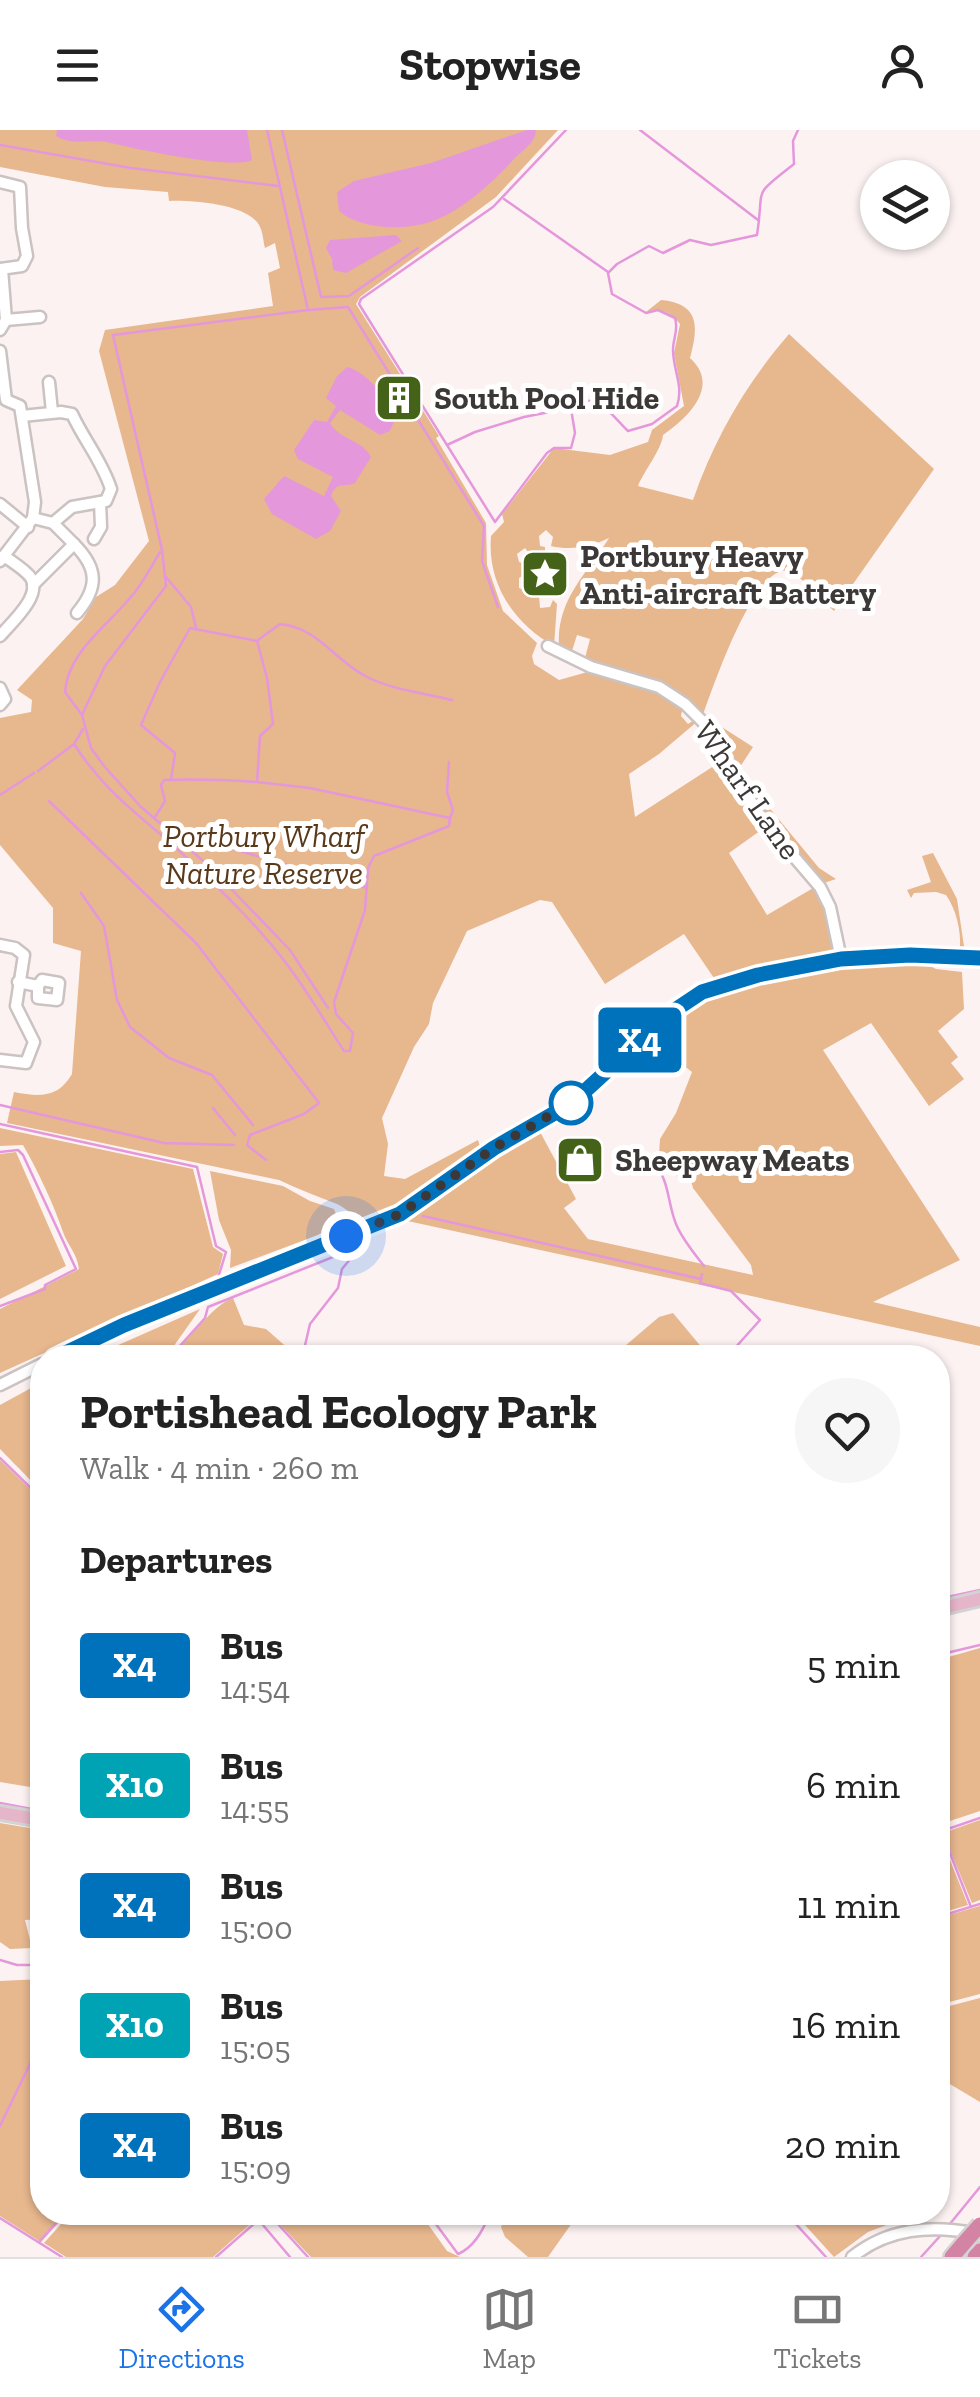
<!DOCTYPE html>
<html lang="en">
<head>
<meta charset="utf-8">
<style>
  :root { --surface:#fff; --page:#f6f6f6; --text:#222; --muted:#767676; --line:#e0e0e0; --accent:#1a73e8 }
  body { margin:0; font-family:"Zilla Slab",serif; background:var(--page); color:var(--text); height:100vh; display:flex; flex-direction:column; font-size:38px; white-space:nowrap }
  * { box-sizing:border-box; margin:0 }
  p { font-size:32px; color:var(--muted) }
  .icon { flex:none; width:55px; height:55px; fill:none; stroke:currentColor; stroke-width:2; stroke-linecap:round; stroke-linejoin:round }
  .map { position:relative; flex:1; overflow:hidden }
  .drawer { position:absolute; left:30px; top:1215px; width:920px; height:880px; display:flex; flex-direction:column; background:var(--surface); border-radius:40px; box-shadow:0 2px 8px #0004 }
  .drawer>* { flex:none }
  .badge { padding:0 20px; border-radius:8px; font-size:35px; line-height:65px }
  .buttons { position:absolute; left:860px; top:30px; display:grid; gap:20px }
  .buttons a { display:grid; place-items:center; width:90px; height:90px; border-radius:50%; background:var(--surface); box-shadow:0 2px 8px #0004; font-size:50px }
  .you { position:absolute; width:50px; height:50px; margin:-25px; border:8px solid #fff; border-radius:50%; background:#1a73e8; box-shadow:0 0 0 15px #1a73e833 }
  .map>.badge { position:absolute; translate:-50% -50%; box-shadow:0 0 0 5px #fff }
  h2 { padding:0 50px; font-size:38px; line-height:90px }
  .round { display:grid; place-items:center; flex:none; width:105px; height:105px; border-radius:52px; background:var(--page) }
  .overview { display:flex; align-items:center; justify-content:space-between; height:170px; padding:0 50px }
  h1 { font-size:48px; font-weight:700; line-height:75px }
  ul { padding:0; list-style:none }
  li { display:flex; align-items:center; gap:30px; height:120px; padding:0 50px }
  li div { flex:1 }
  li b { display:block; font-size:38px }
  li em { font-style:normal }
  li .badge { min-width:110px; font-weight:700; text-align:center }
  header { display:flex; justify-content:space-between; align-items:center; height:130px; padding:0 50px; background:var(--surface); font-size:45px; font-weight:700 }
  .menu { display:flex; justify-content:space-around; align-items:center; height:140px; border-top:2px solid var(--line); background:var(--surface); font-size:28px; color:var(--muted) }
  .menu a { display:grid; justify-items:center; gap:5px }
  .menu .on { color:var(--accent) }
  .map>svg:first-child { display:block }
</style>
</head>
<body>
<header><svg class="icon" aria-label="menu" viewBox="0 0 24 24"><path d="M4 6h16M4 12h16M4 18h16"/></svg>Stopwise<svg class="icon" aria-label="person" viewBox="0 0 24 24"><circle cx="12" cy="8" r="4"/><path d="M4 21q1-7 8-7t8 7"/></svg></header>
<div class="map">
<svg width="980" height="2127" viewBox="0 0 980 2127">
  <rect width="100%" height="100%" fill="#fcf2f2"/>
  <g fill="#e7b78e">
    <path d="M0 0H558L496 67 360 167 356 174 439 306 436 308 486 393 487 435 503 481 537 513 532 526 534 534 559 550 591 541 662 561 683 576 681 586 688 594 697 588 699 590 659 624 629 644 635 687 723 630 764 698 729 723 767 785 815 757 825 774 834 817 832 824 716 851 684 804 605 854 552 772 540 770 467 801 433 873 429 894 414 917 382 988 388 1014 384 1046 405 1049 478 1010 482 1023C454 1042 398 1091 365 1088 355 1088 346 1078 337 1074 317 1066 298 1059 279 1050L7 993 14 962C40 967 58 968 72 944L81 821 53 813V778L0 715V588L31 582 32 570 17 560 83 489 96 467 115 455 149 411 99 221 105 200 273 176 268 143 280 138 275 113 265 118C263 111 263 101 259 95 247 74 192 70 169 71L168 62 105 57 0 37Z"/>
    <path d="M661 170C701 174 698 198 690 228 721 256 688 288 663 305 662 319 644 341 638 356L693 370C715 307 746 254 789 204L934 339 834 481C825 473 798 442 787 441 754 435 712 560 703 585L753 617 738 640 819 738 836 749 821 754 774 702 716 604 663 554 591 534 585 528 590 509 577 505 571 524 559 517C556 470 586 445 609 408 593 416 572 421 551 416L553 407 546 400 539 406 540 416 545 417V420L535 431 525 418 517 424 519 432 533 436V448L526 444 519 448V458L525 460 531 453 545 462V466H539L540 478 550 477 553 470 557 474 554 516C513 493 487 453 491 406L504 392 502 384 554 318 610 325 648 312 652 300 684 276 674 223 680 194C669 180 662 180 646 182Z"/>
    <path d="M933 723 957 769 965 823 954 822 960 817C961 800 956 779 946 765L936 762 914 763 911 768 907 760 931 752 922 726Z"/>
    <path d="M916 829 936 839 962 842 964 879 938 901 958 927 951 933 964 949 929 976 871 893 823 920 960 1130 873 1172 980 1197V1216L403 1090 538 998 576 1069 564 1078 588 1109 753 1145 751 1135 693 1058 690 1047 675 1046 668 1029 659 1025 660 1009 676 983 692 942 659 916 652 906C665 894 678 881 694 872 753 838 849 832 916 829Z"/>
    <path d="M0 998 193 1039 213 1117 223 1124 218 1144 0 1243V1179L79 1139C77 1123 68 1116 63 1102 53 1073 39 1043 23 1015L0 1016Z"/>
    <polygon points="16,1022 66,1136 0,1169 0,1024"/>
    <polygon points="210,1041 283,1056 310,1071 334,1079 339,1092 318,1105 230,1138 231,1120 219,1090"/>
    <path d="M233 1168 244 1195 266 1199 298 1227H171C188 1210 213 1175 233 1168Z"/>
    <polygon points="200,1179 166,1227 91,1227"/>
    <polygon points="673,1183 703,1219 706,1227 612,1227 659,1187"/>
    <polygon points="42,1252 42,1362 0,1319 0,1275"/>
    <polygon points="0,1330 42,1371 42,1659 0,1652"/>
    <polygon points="980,1518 980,1681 941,1694 938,1684 938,1530"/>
    <polygon points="980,1690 980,1770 972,1773 943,1703"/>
    <polygon points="0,1693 42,1700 42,1789 25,1790 32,1818 10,1819 0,1812"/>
    <polygon points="938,1700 968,1775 938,1784"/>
    <polygon points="980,1776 980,1864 938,1875 938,1788"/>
    <polygon points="42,1849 42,2082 67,2083 41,2112 0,2086 0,1851"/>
    <polygon points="980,1868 980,1972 938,1947 938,1879"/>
    <polygon points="248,2083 255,2090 213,2127 66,2127 44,2113 71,2083"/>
    <polygon points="269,2083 420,2083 447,2121 460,2127 311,2127"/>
    <polygon points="507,2083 507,2082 579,2083 548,2127 528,2127 505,2107 501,2097"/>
    <polygon points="794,2083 885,2083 900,2090 868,2102 834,2127"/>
  </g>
  <g fill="#e597db">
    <path d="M57 0H247L252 30C233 40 136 19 111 13 92 8 75 17 56 6Z"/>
    <path d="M527 0H536C535 14 522 20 513 30 493 52 466 77 438 89 411 101 362 101 339 81L337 62 354 51 431 33Z"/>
    <polygon points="396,105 402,111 346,143 333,140 332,129 326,118 330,110"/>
    <path d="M347 237C362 239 390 269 394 284 396 290 392 295 390 301L380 305 340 280 330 293C338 309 363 310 371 327L355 353C343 358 337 350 331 366L341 381 330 401 316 409 272 384 264 369 284 346 324 366 333 347 298 329 294 320 314 290 327 292 336 276 326 268 337 246Z"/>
  </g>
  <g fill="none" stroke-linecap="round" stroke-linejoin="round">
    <g stroke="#e597db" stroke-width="2.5">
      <polyline points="282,0 321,167 349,166 418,118"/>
      <polyline points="566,0 493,77 361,169 359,174 495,392 547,323 554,318 571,318 575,303 571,279"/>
      <polyline points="640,0 758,90"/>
      <polyline points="0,15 131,38 278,56"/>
      <polyline points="504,69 608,142"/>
      <polyline points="308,180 348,177 484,396 482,431 498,477"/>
      <path d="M447 315 475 302 524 287 570 278C595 257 612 286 628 301L652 294 677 276C684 256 673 240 673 220 673 208 679 200 675 188L658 180 646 183 612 164 608 143 617 134 649 116 663 123 690 110 711 115 757 105C765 56 750 68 794 34L793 11 798 0"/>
      <path d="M160 422C151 437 142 455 130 468 106 497 68 522 65 562L82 585 91 618 104 636 140 676 209 736 290 820 328 878"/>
      <polyline points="166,447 191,477 196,498"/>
      <path d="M258 510 280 494C319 498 335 531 367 547 393 560 424 563 452 570"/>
      <polyline points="82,585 105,536 166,456 162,420 113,205 308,180 267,0"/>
      <path d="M74 614C109 668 144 687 188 729 223 762 260 798 289 837 309 864 326 893 344 921H350L353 903 336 884 334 872 365 780 368 738 374 726 449 696 450 688 310 658 257 652"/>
      <polyline points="449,632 447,662 453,680 450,688"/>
      <polyline points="38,641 74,614 83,599"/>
      <polyline points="0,665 34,643"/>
      <polyline points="49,671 196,813 319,973 304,984 250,1005 247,1015 266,1030"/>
      <path d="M155 687 165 671 161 655 164 650C195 649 226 650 257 652L260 606 273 594 267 548 257 511 190 498 160 552 141 595 175 623 171 650"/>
      <polyline points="230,718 367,758"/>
      <polyline points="81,763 104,796 117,870 130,897 169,928 212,945 253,995"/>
      <polyline points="0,975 164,1013 234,1015"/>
      <polyline points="213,978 235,1005"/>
      <polyline points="0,994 197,1037 216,1116 226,1122 218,1148"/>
      <polyline points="0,1022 18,1020 23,1025 76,1139 45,1155 45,1159 0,1176"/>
      <path d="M623 1037 636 1031 653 1032C670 1050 667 1072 676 1094 682 1109 694 1123 704 1136"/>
      <polyline points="423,1086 701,1149"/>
      <polyline points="702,1144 700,1153 731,1161 760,1190 726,1228"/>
      <polyline points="173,1166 256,1135"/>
      <polyline points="169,1228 205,1188 208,1177 348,1121 351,1128 342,1139 338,1158 310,1194 302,1228"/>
      <polyline points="0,1328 42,1369"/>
      <polyline points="938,1469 980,1460"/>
      <polyline points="938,1525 980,1515"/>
      <polyline points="0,1673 42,1681"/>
      <polyline points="938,1692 971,1777"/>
      <polyline points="942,1701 980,1688"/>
      <polyline points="938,1787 980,1774"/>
      <polyline points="0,1830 17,1835 42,1835"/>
      <polyline points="0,1996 42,1909"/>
      <polyline points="252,2082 290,2127"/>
      <polyline points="267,2082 308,2127"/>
      <path d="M427 2082 458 2124C475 2117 484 2099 490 2082"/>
      <polyline points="785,2082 826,2127"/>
      <polyline points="0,2088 62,2127"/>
      <polyline points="949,2095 980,2057"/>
      <polyline points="40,2111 66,2082"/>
      <polyline points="216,2127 256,2092"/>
      <polyline points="921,2127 941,2105"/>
    </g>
    <g stroke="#cbc2c2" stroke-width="15">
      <g id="minor">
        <polyline points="0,52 20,57 22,98 27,126 22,136 0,139"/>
        <polyline points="6,190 40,187"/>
        <polyline points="0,200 6,190 2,139"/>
        <polyline points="0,221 6,270 20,276 35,372 33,388 0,431"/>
        <polyline points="49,252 52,282"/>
        <path d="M22 286 61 282 72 284C84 310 102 331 111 359L106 371 72 377 53 393"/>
        <polyline points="0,374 28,397"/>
        <polyline points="94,409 101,397 100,372"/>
        <path d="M74 414C99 439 98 458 77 483"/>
        <polyline points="33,455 74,414 53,393 33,388"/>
        <path d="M0 506C11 493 42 466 31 448 26 440 12 432 4 426"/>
        <polyline points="548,516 591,537 659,557 685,574 709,598 760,687 820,757 830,777 841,829"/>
        <polyline points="0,558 5,569 0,575"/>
        <polyline points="0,815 15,818 24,825 16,876 34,912 26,933 0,930"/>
        <polyline points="18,852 38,856 38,868 57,870 59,853 42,850 38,856"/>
        <polyline points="55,1228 124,1195 399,1085 494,1018 572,973 669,884 702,862 758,845 841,829 911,825 980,828"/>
        <polyline points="0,1255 42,1234"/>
        <path d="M852 2127C888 2098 930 2095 974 2103"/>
      </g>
    </g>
    <g stroke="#d4d3d3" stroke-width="18">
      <g id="major">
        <polyline points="938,1479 980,1469"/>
        <polyline points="0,1683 42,1690"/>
      </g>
    </g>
    <g stroke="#d4d3d3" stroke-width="20">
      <g id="highway">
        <polyline points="952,2127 964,2113"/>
        <polyline points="975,2127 980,2121"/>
      </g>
    </g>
    <use href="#minor" stroke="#fff" stroke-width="10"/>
    <use href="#major" stroke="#e5b5c9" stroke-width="12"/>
    <use href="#highway" stroke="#d384a5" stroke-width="15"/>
    <g stroke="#d4d3d3" stroke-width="20" stroke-linecap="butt">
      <polyline id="highway-bridge" points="964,2113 980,2095"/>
    </g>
    <use href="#highway-bridge" stroke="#d384a5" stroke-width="15"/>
  </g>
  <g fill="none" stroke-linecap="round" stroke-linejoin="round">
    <g stroke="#fff" stroke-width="22">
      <polyline id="line" points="55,1228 124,1195 400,1084 494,1018 572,973 669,884 702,862 758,845 841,829 910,825 980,828"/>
    </g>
    <use href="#line" stroke="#0072bc" stroke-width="15"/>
    <polyline stroke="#3c3838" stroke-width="10" stroke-dasharray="0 18" points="346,1106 400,1084 494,1018 571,973"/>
  </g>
  <defs>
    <g id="building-square" transform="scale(2.5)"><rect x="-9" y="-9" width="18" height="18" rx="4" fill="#446318" stroke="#fff"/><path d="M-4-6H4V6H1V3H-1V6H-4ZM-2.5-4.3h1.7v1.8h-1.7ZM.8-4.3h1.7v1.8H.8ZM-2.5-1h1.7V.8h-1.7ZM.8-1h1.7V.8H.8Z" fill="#fff"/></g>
    <g id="sight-square" transform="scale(2.5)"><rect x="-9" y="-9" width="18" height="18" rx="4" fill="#446318" stroke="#fff"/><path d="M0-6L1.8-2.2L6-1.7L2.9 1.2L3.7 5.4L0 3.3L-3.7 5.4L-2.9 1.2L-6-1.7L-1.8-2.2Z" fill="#fff"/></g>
    <g id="shop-square" transform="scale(2.5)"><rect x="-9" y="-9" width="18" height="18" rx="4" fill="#446318" stroke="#fff"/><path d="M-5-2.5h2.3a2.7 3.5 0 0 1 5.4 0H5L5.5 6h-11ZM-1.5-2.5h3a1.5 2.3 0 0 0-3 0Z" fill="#fff"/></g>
  </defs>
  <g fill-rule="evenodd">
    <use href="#building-square" x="399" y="268"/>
    <use href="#sight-square" x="545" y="444"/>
    <use href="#shop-square" x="580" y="1030"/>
  </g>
  <circle fill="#fff" stroke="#0072bc" stroke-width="5" cx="571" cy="973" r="20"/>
  <g text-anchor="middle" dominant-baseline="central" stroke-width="10" stroke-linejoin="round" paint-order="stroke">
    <g font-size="32" font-weight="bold" fill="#3c3838" stroke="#fff" text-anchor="start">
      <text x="434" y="268">South Pool Hide</text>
      <text x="580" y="426">Portbury Heavy<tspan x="580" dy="37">Anti-aircraft Battery</tspan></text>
      <text x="615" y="1030">Sheepway Meats</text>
    </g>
    <g font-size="32" fill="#3c3838" stroke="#fff">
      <text transform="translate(748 660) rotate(55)">Wharf Lane</text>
    </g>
    <g font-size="32" font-style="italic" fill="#5a391b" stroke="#fff">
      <text x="264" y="706">Portbury Wharf<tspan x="264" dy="37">Nature Reserve</tspan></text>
    </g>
  </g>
</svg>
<div class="buttons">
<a><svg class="icon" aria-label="layers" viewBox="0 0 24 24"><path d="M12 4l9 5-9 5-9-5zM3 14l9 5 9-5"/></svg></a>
</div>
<div class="you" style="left:346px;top:1106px"></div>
<b class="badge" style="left:640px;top:910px;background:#0072bc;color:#fff">X4</b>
<section class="drawer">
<div class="overview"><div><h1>Portishead Ecology Park</h1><p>Walk · 4 min · 260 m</p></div><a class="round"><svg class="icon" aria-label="heart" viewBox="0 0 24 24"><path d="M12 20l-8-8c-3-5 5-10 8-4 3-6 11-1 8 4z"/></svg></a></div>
<h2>Departures</h2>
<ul>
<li><span class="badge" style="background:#0072bc;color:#fff">X4</span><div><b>Bus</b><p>14:54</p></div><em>5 min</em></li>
<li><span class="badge" style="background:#00a3b4;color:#fff">X10</span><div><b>Bus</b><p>14:55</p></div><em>6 min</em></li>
<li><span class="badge" style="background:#0072bc;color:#fff">X4</span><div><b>Bus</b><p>15:00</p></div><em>11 min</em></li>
<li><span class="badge" style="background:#00a3b4;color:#fff">X10</span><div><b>Bus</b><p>15:05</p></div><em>16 min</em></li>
<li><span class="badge" style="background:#0072bc;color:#fff">X4</span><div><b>Bus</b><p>15:09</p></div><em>20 min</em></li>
</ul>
</section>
</div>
<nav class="menu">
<a class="on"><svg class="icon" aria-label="directions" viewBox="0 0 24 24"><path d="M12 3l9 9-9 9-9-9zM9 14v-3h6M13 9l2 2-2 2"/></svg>Directions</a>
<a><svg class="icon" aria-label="map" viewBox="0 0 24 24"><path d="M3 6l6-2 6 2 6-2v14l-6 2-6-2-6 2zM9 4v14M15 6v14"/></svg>Map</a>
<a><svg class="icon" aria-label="tickets" viewBox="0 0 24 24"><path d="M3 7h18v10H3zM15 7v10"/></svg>Tickets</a>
</nav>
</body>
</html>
